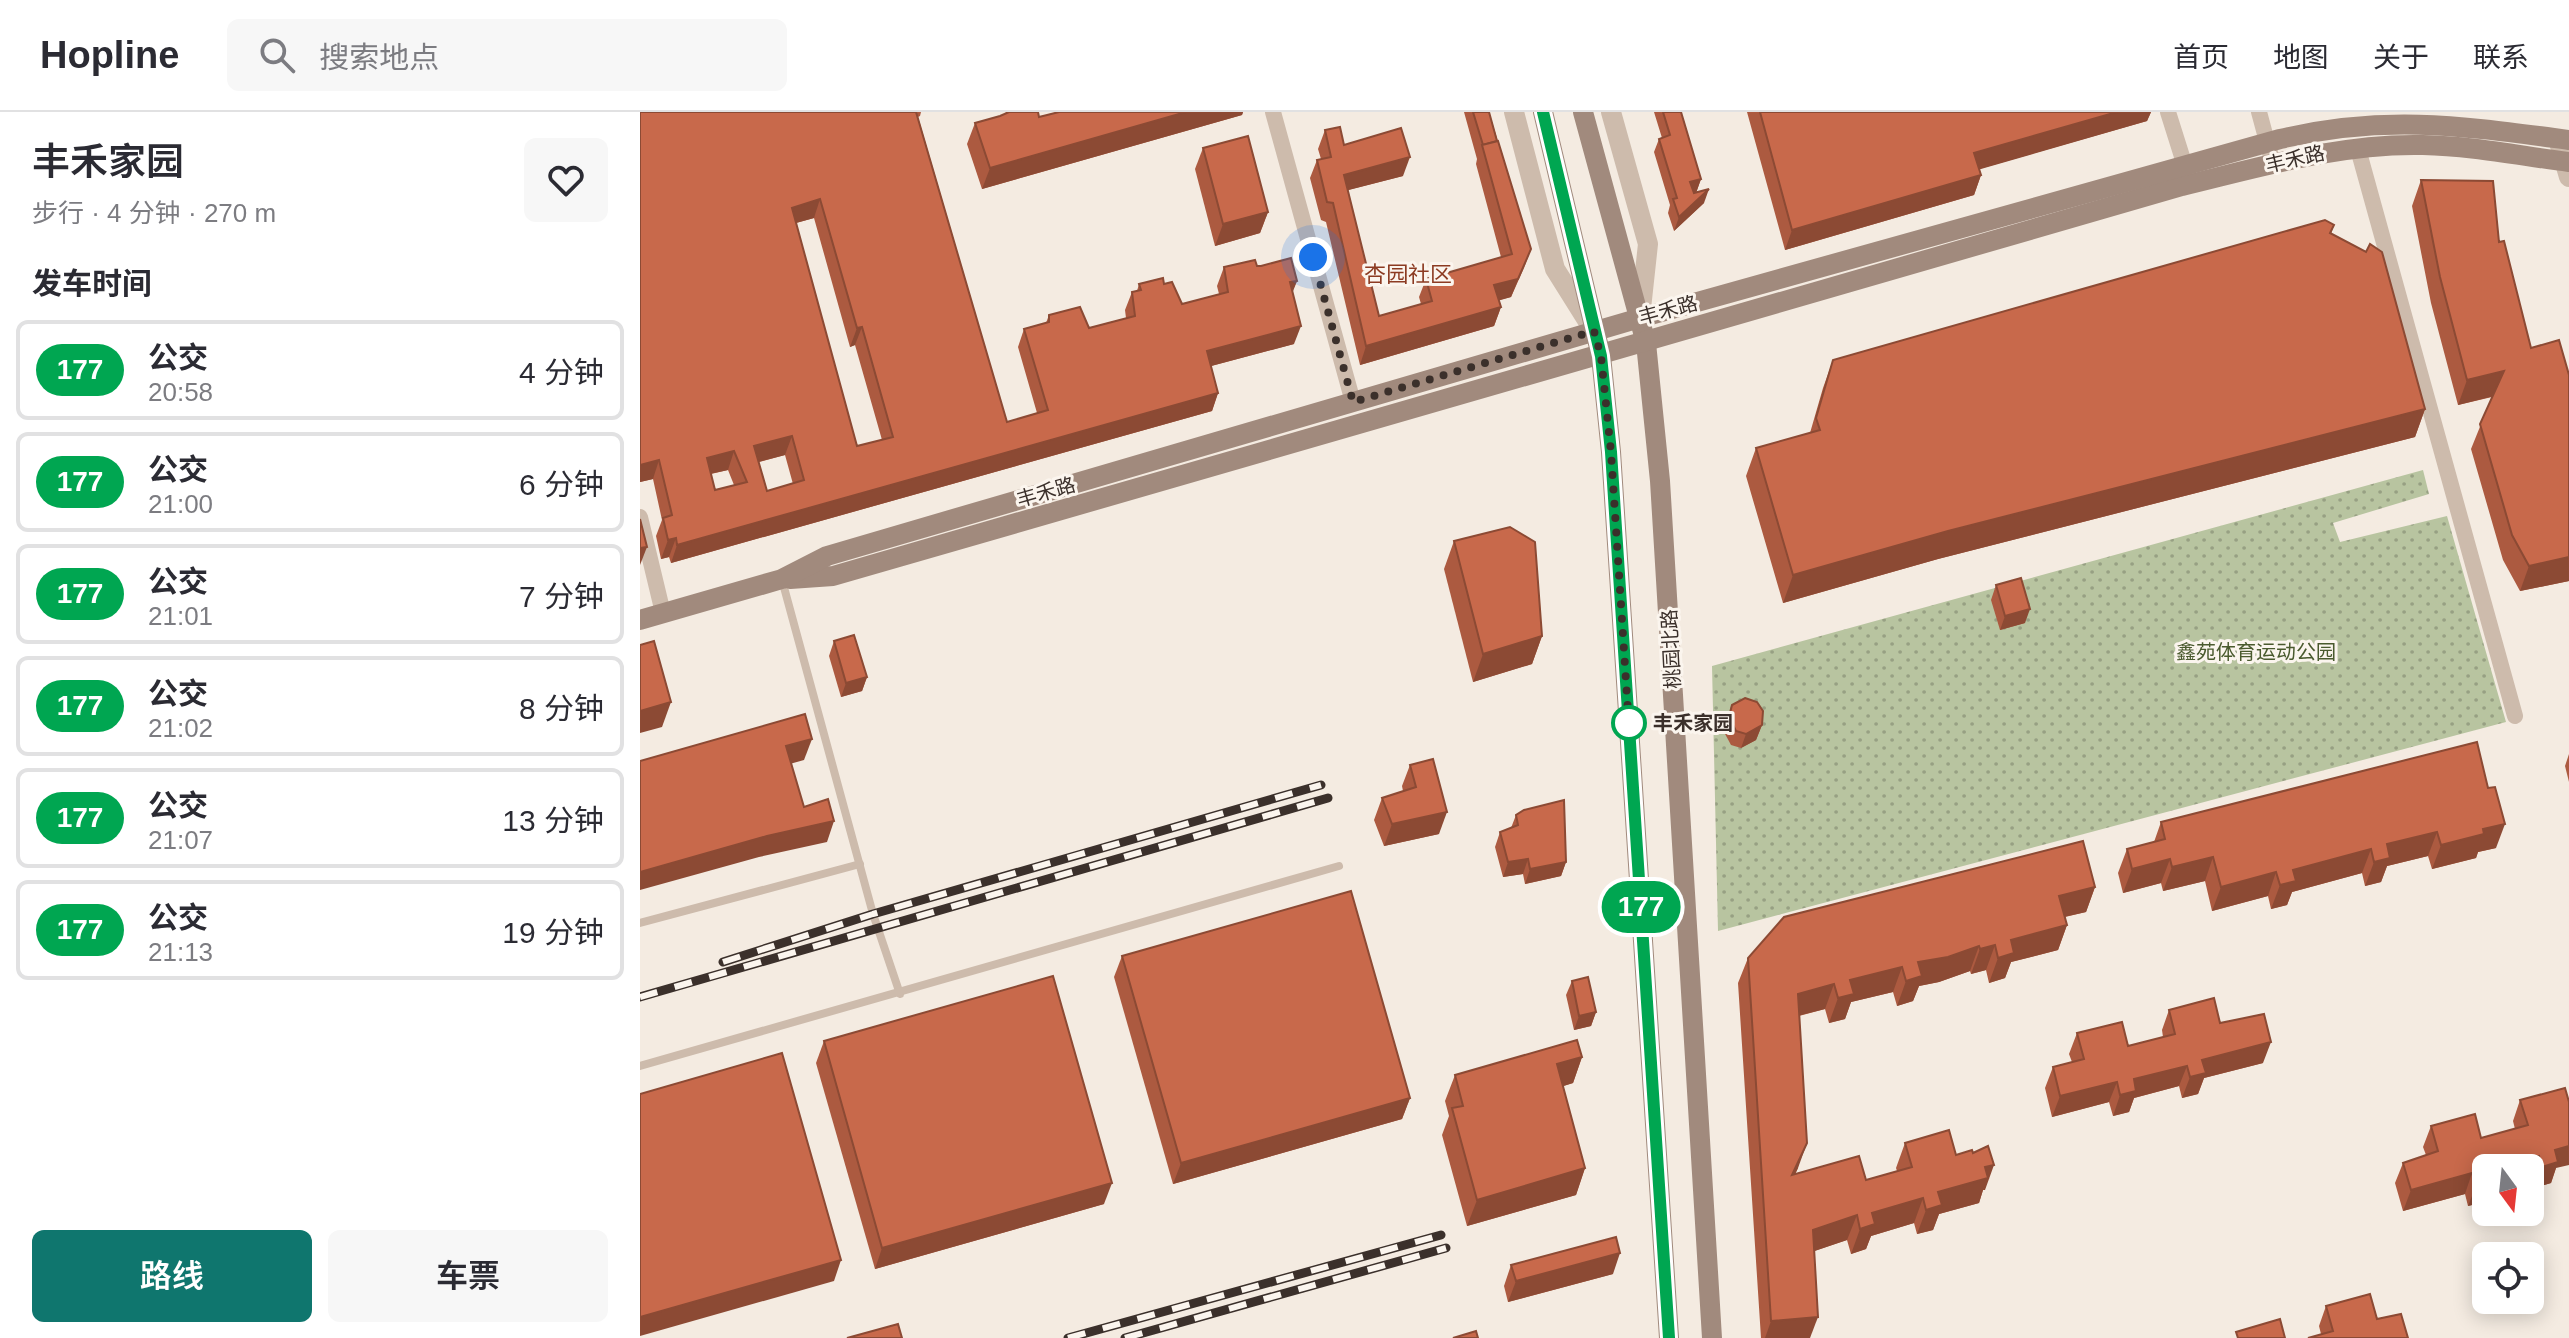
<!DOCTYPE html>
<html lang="zh">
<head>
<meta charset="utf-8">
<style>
  :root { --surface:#fff; --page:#f7f7f7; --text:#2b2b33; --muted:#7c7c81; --line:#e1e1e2; --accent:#0f766e }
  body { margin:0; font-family:Helvetica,"Noto Sans SC",sans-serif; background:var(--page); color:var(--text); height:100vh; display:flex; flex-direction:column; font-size:30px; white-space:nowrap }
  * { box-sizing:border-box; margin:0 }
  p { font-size:26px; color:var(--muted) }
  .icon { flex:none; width:44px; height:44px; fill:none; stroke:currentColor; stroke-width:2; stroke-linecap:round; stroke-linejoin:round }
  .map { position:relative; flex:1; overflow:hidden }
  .side { display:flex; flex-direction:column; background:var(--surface); width:640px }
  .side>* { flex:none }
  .badge { padding:0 16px; border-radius:26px; font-size:28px; line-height:52px }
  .needle { width:52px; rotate:165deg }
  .buttons { position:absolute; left:1832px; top:1042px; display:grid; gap:16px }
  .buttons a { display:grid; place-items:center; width:72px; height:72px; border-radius:12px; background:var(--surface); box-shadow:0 4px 20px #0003; font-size:40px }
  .you { position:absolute; width:40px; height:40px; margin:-20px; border:6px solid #fff; border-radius:50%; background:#1a73e8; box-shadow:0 0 0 12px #1a73e833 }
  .map>.badge { position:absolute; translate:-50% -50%; box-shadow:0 0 0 4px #fff }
  h2 { padding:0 32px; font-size:30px; line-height:72px }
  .round { display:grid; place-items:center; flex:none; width:84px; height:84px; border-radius:12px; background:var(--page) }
  .summary { display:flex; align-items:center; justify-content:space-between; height:136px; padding:0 32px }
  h1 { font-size:38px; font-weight:600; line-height:60px }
  .cta { display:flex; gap:16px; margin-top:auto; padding:16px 32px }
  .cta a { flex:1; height:92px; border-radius:12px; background:var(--accent); color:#fff; font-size:32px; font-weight:600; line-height:92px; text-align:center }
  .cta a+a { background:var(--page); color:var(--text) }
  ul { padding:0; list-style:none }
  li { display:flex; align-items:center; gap:24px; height:100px; margin:0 16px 12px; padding:0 16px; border:4px solid var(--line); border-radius:12px }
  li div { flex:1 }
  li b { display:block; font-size:30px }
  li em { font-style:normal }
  li .badge { min-width:88px; font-weight:700; text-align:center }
  header { display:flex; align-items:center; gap:48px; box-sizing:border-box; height:112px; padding:0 40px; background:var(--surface); border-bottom:2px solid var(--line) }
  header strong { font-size:38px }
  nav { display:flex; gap:44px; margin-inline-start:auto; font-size:28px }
  .search { width:560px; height:72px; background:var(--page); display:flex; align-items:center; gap:20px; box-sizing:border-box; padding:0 28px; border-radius:12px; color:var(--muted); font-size:30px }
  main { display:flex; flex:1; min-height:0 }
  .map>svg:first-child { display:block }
</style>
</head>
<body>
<header>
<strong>Hopline</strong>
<div class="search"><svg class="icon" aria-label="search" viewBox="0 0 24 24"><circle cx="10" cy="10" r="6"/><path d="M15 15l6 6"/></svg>搜索地点</div>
<nav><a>首页</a><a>地图</a><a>关于</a><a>联系</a></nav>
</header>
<main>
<section class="side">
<div class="summary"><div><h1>丰禾家园</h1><p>步行 · 4 分钟 · 270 m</p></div><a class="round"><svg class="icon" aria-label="heart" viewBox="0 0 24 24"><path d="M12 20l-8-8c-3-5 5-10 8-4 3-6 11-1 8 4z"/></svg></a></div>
<h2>发车时间</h2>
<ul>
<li><span class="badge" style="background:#00a651;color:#fff">177</span><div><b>公交</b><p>20:58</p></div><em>4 分钟</em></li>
<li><span class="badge" style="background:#00a651;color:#fff">177</span><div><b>公交</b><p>21:00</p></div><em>6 分钟</em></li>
<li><span class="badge" style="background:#00a651;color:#fff">177</span><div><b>公交</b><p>21:01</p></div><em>7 分钟</em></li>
<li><span class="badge" style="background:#00a651;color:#fff">177</span><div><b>公交</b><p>21:02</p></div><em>8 分钟</em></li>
<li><span class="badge" style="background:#00a651;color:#fff">177</span><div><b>公交</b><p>21:07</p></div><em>13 分钟</em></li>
<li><span class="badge" style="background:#00a651;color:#fff">177</span><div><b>公交</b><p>21:13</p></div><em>19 分钟</em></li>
</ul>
<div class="cta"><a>路线</a><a>车票</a></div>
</section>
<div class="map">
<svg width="1929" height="1226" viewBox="0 0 1929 1226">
  <defs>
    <pattern id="park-dots" width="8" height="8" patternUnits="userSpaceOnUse" patternTransform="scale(2)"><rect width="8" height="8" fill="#b8c4a0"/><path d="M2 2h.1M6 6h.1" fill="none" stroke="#97a083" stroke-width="1.8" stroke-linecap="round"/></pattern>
  </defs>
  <rect width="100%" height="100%" fill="#f4ebe1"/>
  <polygon fill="url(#park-dots)" points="1783,358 1789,382 1693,411 1700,430 1807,404 1866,610 1078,819 1072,554"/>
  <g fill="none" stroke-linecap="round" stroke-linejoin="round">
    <g stroke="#cdbbac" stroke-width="8">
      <polyline points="142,468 233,802 260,882"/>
      <polyline points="0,811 220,752"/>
      <polyline points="0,954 699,754"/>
    </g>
    <g stroke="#cdbbac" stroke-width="16">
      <polyline points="633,0 713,290"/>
      <polyline points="1528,0 1545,54"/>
      <polyline points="1619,0 1633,52"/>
      <polyline points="1718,37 1875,604"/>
      <polyline points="0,405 23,501"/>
    </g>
    <g stroke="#cdbbac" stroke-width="20">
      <polyline points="874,0 915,157 952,216"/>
      <polyline points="971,0 1008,132 1000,206"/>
      <polyline points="1918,27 1929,65"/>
    </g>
    <g stroke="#a18a7d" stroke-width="20">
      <polyline points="903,0 961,244 971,340 1029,1226"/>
      <polyline points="943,0 1006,231 1020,369 1072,1226"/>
      <path d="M150 467 193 464 1542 74C1621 55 1701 31 1783 33 1832 34 1881 44 1929 50"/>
      <path d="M0 508 142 467 187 444 1000 206 1640 27C1746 2 1823 14 1929 28"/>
    </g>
    <g stroke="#3b302b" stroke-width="9">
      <g id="rail">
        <polyline points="83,850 233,802 681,673"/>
        <polyline points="0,885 688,686"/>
        <polyline points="428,1226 801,1123"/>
        <polyline points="485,1226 806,1136"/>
      </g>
    </g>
    <use href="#rail" stroke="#fbf5ee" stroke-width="6" stroke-dasharray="18" stroke-linecap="butt"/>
  </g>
  <g fill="#ac5a40" fill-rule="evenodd">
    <path d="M0 0H281L280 4 278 5 367 310 397 301 378 235 384 217 406 211 409 203 449 216 486 206 485 198 492 180 497 179 499 172H524L542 192 579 182 577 174 584 155 617 154 657 169 652 180 654 232 571 254 578 281 572 299 31 451 29 445 21 447 16 424 22 408 13 367 0 370ZM174 106 210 235 215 233 242 328 217 334 156 111ZM145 343 153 372 127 379 119 350ZM88 358 94 373 75 378 71 362Z"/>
    <polygon points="366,0 398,0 399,5 419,0 603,0 602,3 342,77 327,32 335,11 360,4 365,2"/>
    <polygon points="824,0 849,0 891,137 884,156 871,185 859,188 861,195 854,214 720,253 686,110 681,108 670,66 677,48 681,47 678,37 685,18 704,33 763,64 708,78 739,204 781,192 779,185 786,167 861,145 836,52 837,47"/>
    <polygon points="1014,0 1041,0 1061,67 1056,81 1064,91 1034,119 1028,101 1030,93 1014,40 1019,27 1022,26"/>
    <polygon points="1107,0 1511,0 1507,9 1339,57 1341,63 1334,83 1145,138"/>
    <polygon points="563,36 628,100 620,121 575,134 555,57"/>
    <polygon points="1781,68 1859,130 1891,236 1929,263 1929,469 1880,479 1863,448 1831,337 1852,285 1818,293 1791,191 1772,94"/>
    <polygon points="1694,113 1691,122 1785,297 1775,325 1298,447 1143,491 1106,364 1116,336 1170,321 1183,276 1193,248"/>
    <polygon points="814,429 902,524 892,552 833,570 804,457"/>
    <polygon points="1356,473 1385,511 1360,518 1351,488"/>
    <polygon points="194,529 227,565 222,579 201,585 189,544"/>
    <polygon points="1092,593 1122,613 1116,628 1101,636 1091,633 1084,620"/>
    <polygon points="1837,630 1856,736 1838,740 1836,746 1792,757 1788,744 1747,754 1741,770 1725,774 1722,761 1652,780 1647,793 1631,797 1628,784 1572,799 1565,769 1523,779 1521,771 1483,781 1478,761 1487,737 1514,730 1521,710"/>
    <polygon points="1929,642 1929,670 1925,654"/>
    <polygon points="770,653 799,722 744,734 734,708 742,686 763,679 762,674"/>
    <polygon points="876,703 926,750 921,764 885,772 883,762 863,765 855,735 860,720 871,716"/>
    <polygon points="1455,775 1446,800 1425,805 1427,813 1418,838 1371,850 1365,866 1349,871 1346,858 1331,862 1330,859 1299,870 1279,874 1273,889 1257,894 1253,880 1211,890 1205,907 1189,911 1185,897 1159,904 1158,1056 1155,1062 1226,1068 1257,1059 1256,1056 1265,1031 1316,1043 1345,1078 1343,1078 1339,1091 1299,1102 1293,1118 1277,1122 1274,1111 1231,1124 1226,1137 1211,1142 1207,1128 1174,1139 1170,1226 1121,1226 1098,871 1108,846"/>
    <polygon points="482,844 770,986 762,1007 533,1072 474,865"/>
    <polygon points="932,869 956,900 951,914 934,918 926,883"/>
    <polygon points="1529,898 1580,911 1623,951 1564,966 1558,982 1542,986 1539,974 1494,986 1489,1000 1473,1004 1469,990 1412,1005 1405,976 1413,955 1432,950 1429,942 1437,921 1488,934 1523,925 1522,918"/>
    <polygon points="184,929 464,1092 235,1157 176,951"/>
    <polygon points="942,945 933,971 923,974 945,1056 936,1083 827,1114 802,1023 809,1004 805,989 815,963"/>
    <polygon points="1880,988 1916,1056 1911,1071 1894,1076 1892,1065 1846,1056 1846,1084 1844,1090 1828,1094 1825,1082 1763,1099 1755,1071 1763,1051 1786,1043 1783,1035 1791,1014 1841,1026 1875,1017 1873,1009"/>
    <polygon points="871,1153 973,1162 868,1190 864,1174"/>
    <polygon points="1686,1194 1737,1207 1681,1222 1679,1214"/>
  </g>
  <g fill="#8c4a34">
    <polygon points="546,0 603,0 602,3 342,77 350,56"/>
    <polygon points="1477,0 1511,0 1507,9 1327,61 1334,41"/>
    <polygon points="770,45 763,64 697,81 704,63"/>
    <polygon points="1341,63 1334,83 1145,138 1152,118"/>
    <polygon points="1061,67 1056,81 1045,84 1050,70"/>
    <polygon points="1069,77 1064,91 1034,119 1039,105"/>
    <polygon points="180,87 174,106 145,114 152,96"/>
    <polygon points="628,100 620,121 575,134 583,112"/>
    <polygon points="891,137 871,185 847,192 854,173"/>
    <polygon points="657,169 650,187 650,170"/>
    <polygon points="861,195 854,214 720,253 726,234"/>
    <polygon points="661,214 654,232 560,257 567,239"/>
    <polygon points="222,215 215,233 210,235 217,216"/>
    <polygon points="1864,259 1854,284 1818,293 1827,268"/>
    <polygon points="578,281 572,299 31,451 37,433"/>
    <polygon points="1785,297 1775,325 1298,447 1143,491 1153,463 1308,419"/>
    <polygon points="152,324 145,343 107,353 114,334"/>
    <polygon points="94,339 88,358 60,364 67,346"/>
    <polygon points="19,348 13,367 0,370 0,353"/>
    <polygon points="36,426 29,445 21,447 28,428"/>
    <polygon points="7,435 0,453 0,436"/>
    <polygon points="1929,445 1929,469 1880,479 1889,454"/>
    <polygon points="1390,497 1385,511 1360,518 1365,504"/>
    <polygon points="902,524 892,552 833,570 843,542"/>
    <polygon points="227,565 222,579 201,585 206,571"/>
    <polygon points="31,590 22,615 0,621 0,599"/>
    <polygon points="1122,613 1116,628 1101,636 1106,622"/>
    <polygon points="172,627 164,648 139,655 146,634"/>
    <polygon points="807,700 799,722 744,734 752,712"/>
    <polygon points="194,709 187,730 119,745 0,778 0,760 127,724"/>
    <polygon points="1865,712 1856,736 1838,740 1836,746 1792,757 1801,733 1843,717"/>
    <polygon points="1797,720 1788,744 1747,754 1741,770 1725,774 1734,750 1747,732"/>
    <polygon points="1731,737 1722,761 1652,780 1647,793 1631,797 1640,773 1653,758"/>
    <polygon points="1573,745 1565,769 1523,779 1532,755"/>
    <polygon points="888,747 883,762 863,765 868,750"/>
    <polygon points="1530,747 1521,771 1483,781 1492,757"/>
    <polygon points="926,750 921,764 885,772 890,757"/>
    <polygon points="1636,760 1628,784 1572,799 1581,775"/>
    <polygon points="1455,775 1446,800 1410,808 1419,784"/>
    <polygon points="1427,813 1418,838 1371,850 1365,866 1349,871 1358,846 1371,828"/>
    <polygon points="1355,833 1346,858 1331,862 1340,837"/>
    <polygon points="1339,834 1330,859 1299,870 1279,874 1273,889 1257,894 1266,869 1278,850"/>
    <polygon points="1262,855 1253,880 1211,890 1205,907 1189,911 1198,886 1210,868"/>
    <polygon points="1194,872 1185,897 1149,906 1158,882"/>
    <polygon points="956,900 951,914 934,918 939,904"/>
    <polygon points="1631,930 1623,951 1564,966 1558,982 1542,986 1550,965 1562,948"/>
    <polygon points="942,945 933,971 908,979 917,952"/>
    <polygon points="1547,954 1539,974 1494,986 1489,1000 1473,1004 1480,983 1494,967"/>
    <polygon points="1477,970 1469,990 1412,1005 1420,984"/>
    <polygon points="770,986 762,1007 533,1072 541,1051"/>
    <polygon points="1167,1031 1158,1056 1143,1088 1152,1063"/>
    <polygon points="1929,1034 1929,1053 1916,1056 1911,1071 1894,1076 1902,1055 1915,1038"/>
    <polygon points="1899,1044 1892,1065 1890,1066 1890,1056 1858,1056"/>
    <polygon points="1354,1053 1345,1078 1343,1078 1339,1091 1299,1102 1293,1118 1277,1122 1286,1098 1298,1080 1345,1055"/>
    <polygon points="945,1056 936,1083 827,1114 837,1088"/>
    <polygon points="1832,1061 1825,1082 1763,1099 1771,1078"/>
    <polygon points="1846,1065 1846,1084 1844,1090 1828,1094 1836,1074"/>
    <polygon points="472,1071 464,1092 235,1157 242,1136"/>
    <polygon points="1283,1086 1274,1111 1231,1124 1226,1137 1211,1142 1220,1117 1232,1101"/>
    <polygon points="1217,1103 1207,1128 1163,1143 1173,1118"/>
    <polygon points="980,1141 973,1162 868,1190 876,1169"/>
    <polygon points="201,1148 194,1169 0,1224 0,1205"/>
    <polygon points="1178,1205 1170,1226 1125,1226 1131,1209"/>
  </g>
  <g fill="#c8694b" stroke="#8c4a34" stroke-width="2" fill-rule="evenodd">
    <path d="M0 0H276L367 310 408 298 384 217 409 210V203L440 195 449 216 495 204 492 180 501 178 499 172 523 166 524 172 532 170 542 192 588 180 584 155 615 148 617 154H621L651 146 657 169 650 170 661 214 567 239 578 281 37 433 36 426 28 428 23 406 32 403 19 348 0 353ZM180 87 217 216 222 215 253 325 217 334 152 96ZM152 324 164 368 127 379 114 334ZM94 339 107 370 75 378 67 346Z"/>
    <polygon points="369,0 398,0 399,5 419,0 546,0 350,56 335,11 360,4"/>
    <polygon points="833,0 849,0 857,29 843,33"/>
    <polygon points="1023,0 1041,0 1061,67 1050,70 1054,81 1069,77 1039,105 1033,87 1037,86 1019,27 1030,23"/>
    <polygon points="1120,0 1477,0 1334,41 1341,63 1152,118"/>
    <polygon points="700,15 704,33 761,16 770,45 704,63 739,204 792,189 786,167 872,142 842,33 858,29 891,137 878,167 854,173 861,195 726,234 693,91 687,90 677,48 691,45 685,18"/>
    <polygon points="608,24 628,100 583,112 563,36"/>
    <polygon points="1781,68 1853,69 1859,130 1864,129 1891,236 1919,228 1929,263 1929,445 1889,454 1872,423 1840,312 1864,259 1827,268 1800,165"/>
    <polygon points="1685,108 1694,113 1690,121 1726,140 1730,132 1742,140 1785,297 1308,419 1153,463 1116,336 1180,318 1176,306 1193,248"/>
    <polygon points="0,407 7,435 0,436"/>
    <polygon points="870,415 895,430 902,524 843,542 814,429"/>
    <polygon points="1381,466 1390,497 1365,504 1356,473"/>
    <polygon points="214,523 227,565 206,571 194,529"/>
    <polygon points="14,529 31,590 0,599 0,533"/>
    <polygon points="1105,586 1117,590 1123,599 1122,613 1106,622 1096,619 1089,605 1092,593"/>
    <polygon points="165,602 172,627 146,634 164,695 188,687 194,709 127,724 0,760 0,649"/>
    <polygon points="1837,630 1848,676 1855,675 1865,712 1843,717 1844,722 1801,733 1797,720 1747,732 1750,746 1734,750 1731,737 1653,758 1656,769 1640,773 1636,760 1581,775 1573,745 1532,755 1530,747 1492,757 1487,737 1525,727 1521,710"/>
    <polygon points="793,647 807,700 752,712 742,686 776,675 770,653"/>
    <polygon points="924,688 926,750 890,757 888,747 868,750 860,720 878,713 876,703 884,698"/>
    <polygon points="1443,729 1455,775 1419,784 1427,813 1371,828 1374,841 1358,846 1355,833 1340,837 1339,834 1308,845 1278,850 1282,864 1266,869 1262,855 1210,868 1214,882 1198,886 1194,872 1158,882 1167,1031 1152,1063 1219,1044 1226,1068 1272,1055 1265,1031 1309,1018 1316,1043 1332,1038 1333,1041 1348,1034 1354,1053 1345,1055 1348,1066 1298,1080 1302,1093 1286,1098 1283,1086 1232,1101 1235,1112 1220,1117 1217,1103 1173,1118 1178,1205 1131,1209 1108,846 1144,805"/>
    <polygon points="711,779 770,986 541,1051 482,844"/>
    <polygon points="413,864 472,1071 242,1136 184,929"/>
    <polygon points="948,865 956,900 939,904 932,869"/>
    <polygon points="1574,886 1580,911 1624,902 1631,930 1562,948 1566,961 1550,965 1547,954 1494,967 1496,979 1480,983 1477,970 1420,984 1413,955 1444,947 1437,921 1482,910 1488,934 1535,922 1529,898"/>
    <polygon points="937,928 942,945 917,952 945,1056 837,1088 812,996 823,994 815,963"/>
    <polygon points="142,941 201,1148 0,1205 0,982"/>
    <polygon points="1925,976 1929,990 1929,1034 1915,1038 1918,1050 1902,1055 1899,1044 1858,1056 1846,1056 1846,1071 1836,1074 1832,1061 1771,1078 1763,1051 1798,1039 1791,1014 1835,1002 1841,1026 1888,1013 1880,988"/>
    <polygon points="976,1125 980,1141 876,1169 871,1153"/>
    <polygon points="1730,1182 1737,1207 1761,1202 1768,1226 1668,1226 1693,1219 1686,1194"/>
    <polygon points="1640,1207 1645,1226 1598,1226 1596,1220"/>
    <polygon points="258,1212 262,1226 207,1226"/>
    <polygon points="836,1219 838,1226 813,1226"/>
  </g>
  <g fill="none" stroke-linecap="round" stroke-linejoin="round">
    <g stroke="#fff" stroke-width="18">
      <polyline id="line" points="903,0 961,244 971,340 1029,1226"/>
    </g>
    <use href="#line" stroke="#00a651" stroke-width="12"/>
    <polyline stroke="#3b302b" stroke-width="8" stroke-dasharray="0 14.4" points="673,145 713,290 954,219 961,244 971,340 989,615 989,611"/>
  </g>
  <circle fill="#fff" stroke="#00a651" stroke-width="4" cx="989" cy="611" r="16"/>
  <g text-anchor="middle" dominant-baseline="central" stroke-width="6" stroke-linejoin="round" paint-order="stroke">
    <g font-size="20" fill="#3b302b" stroke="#fbf5ee">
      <text transform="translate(1655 47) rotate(-13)">丰禾路</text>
      <text transform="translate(1028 198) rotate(-15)">丰禾路</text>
      <text transform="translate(406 380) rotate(-16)">丰禾路</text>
      <text transform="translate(1031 537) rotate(-93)">桃园北路</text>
    </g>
    <g font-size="20" fill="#4a5a2e" stroke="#fbf5ee">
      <text x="1616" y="540">鑫苑体育运动公园</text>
    </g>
    <g font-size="20" font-weight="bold" fill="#3b302b" stroke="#fbf5ee" text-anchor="start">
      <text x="1013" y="611">丰禾家园</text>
    </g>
    <g font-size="22" fill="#8c3b22" stroke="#fbf5ee">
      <text x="768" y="162">杏园社区</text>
    </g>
  </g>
</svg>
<div class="buttons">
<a><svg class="needle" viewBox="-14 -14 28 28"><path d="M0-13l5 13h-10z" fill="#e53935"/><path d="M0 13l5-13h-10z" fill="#7c7c81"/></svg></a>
<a><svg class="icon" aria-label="locate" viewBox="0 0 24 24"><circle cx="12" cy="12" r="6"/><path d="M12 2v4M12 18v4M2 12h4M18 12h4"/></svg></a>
</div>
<div class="you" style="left:673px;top:145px"></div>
<b class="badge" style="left:1001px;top:795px;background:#00a651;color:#fff">177</b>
</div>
</main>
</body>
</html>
